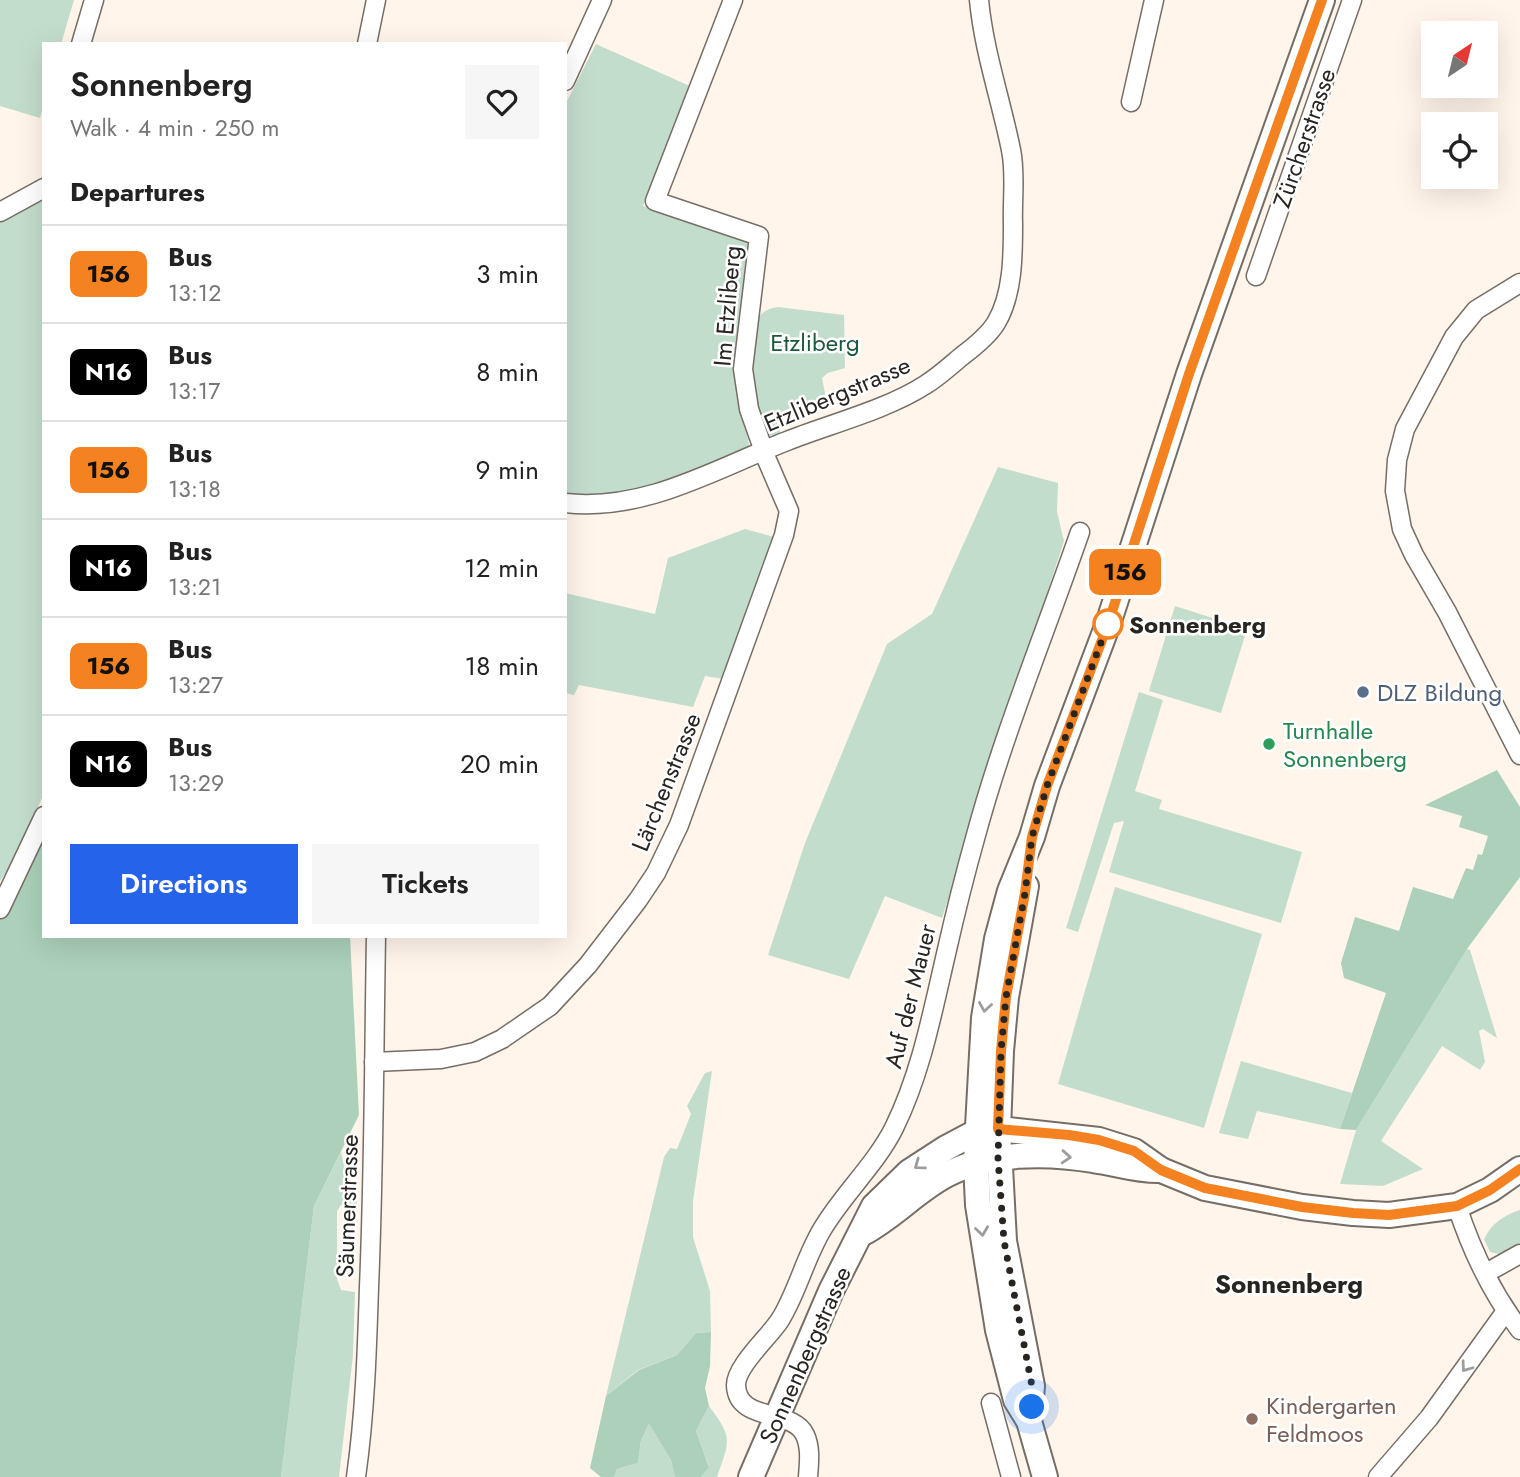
<!DOCTYPE html>
<html lang="en">
<head>
<meta charset="utf-8">
<style>
  :root { --surface:#fff; --page:#f6f6f6; --text:#222; --muted:#767676; --line:#e0e0e0; --accent:#2563eb }
  body { margin:0; font-family:Jost,sans-serif; background:var(--page); color:var(--text); height:100vh; display:flex; flex-direction:column; font-size:26px; white-space:nowrap }
  * { box-sizing:border-box; margin:0 }
  p { font-size:23px; color:var(--muted) }
  .icon { flex:none; width:38px; height:38px; fill:none; stroke:currentColor; stroke-width:2; stroke-linecap:round; stroke-linejoin:round }
  .map { position:relative; flex:1; overflow:hidden }
  .panel { position:absolute; left:42px; top:42px; width:525px; height:896px; display:flex; flex-direction:column; background:var(--surface); border-radius:0px; box-shadow:0 7px 28px #0002 }
  .panel>* { flex:none }
  .badge { padding:0 14px; border-radius:10px; font-size:24px; line-height:46px }
  .needle { width:46px; rotate:35deg }
  .tools { position:absolute; left:1421px; top:21px; display:grid; gap:14px }
  .tools a { display:grid; place-items:center; width:77px; height:77px; border-radius:0px; background:var(--surface); box-shadow:0 7px 28px #0002; font-size:35px }
  .you { position:absolute; width:35px; height:35px; margin:-18px; border:5px solid #fff; border-radius:50%; background:#1a73e8; box-shadow:0 0 0 10px #1a73e833 }
  .map>.badge { position:absolute; translate:-50% -50%; box-shadow:0 0 0 4px #fff }
  h2 { padding:0 28px; font-size:26px; line-height:63px }
  .round { display:grid; place-items:center; flex:none; width:74px; height:74px; border-radius:0px; background:var(--page) }
  .headline { display:flex; align-items:center; justify-content:space-between; height:119px; padding:0 28px }
  h1 { font-size:33px; font-weight:600; line-height:52px }
  .cta { display:flex; gap:14px; margin-top:auto; padding:14px 28px }
  .cta a { flex:1; height:80px; border-radius:0px; background:var(--accent); color:#fff; font-size:28px; font-weight:600; line-height:80px; text-align:center }
  .cta a+a { background:var(--page); color:var(--text) }
  ul { padding:0; list-style:none }
  li { display:flex; align-items:center; gap:21px; height:98px; padding:0 28px; border-top:2px solid var(--line) }
  li div { flex:1 }
  li b { display:block; font-size:26px }
  li em { font-style:normal }
  li .badge { min-width:77px; font-weight:700; text-align:center }
  .map>svg:first-child { display:block }
</style>
</head>
<body>
<div class="map">
<svg width="1520" height="1477" viewBox="0 0 1520 1477">
  <rect width="100%" height="100%" fill="#fff5eb"/>
  <g fill="#c3ddcd">
    <polygon points="0,0 74,0 61,44 44,44 44,104 40,118 0,106"/>
    <polygon points="596,44 692,87 643,206 741,235 751,242 738,387 749,445 742,454 642,492 604,498 565,496 565,105"/>
    <polygon points="44,197 44,793 17,856 0,881 0,221"/>
    <path d="M778 307 844 315 845 368 828 373 822 378 826 398 776 420 782 438C777 437 771 437 767 433 750 418 751 342 757 321 760 312 769 308 778 307Z"/>
    <polygon points="998,467 1058,483 1057,512 1064,541 942,918 885,896 849,979 768,955 805,843 887,644 932,614"/>
    <polygon points="745,529 774,537 723,679 705,676 693,707 579,685 574,695 565,693 565,593 655,614 668,558"/>
    <polygon points="1175,606 1247,629 1221,713 1149,691"/>
    <polygon points="1139,692 1163,700 1135,791 1162,800 1159,809 1302,852 1281,923 1109,872 1124,821 1114,823 1078,932 1066,928"/>
    <polygon points="1115,887 1262,934 1204,1128 1058,1084"/>
    <polygon points="1467,949 1470,950 1497,1038 1483,1029 1479,1031 1485,1062 1480,1070 1442,1046 1381,1141 1423,1169 1383,1186 1340,1184 1356,1130"/>
    <polygon points="1241,1061 1352,1093 1340,1129 1257,1111 1248,1139 1219,1133"/>
    <polygon points="712,1071 693,1201 693,1237 710,1291 711,1332 696,1333 677,1355 638,1370 606,1396 664,1157 670,1148 677,1149 691,1114 687,1106 705,1073"/>
    <polygon points="341,1152 349,1187 357,1188 357,1205 341,1205 337,1211 337,1279 341,1290 355,1292 353,1355 339,1477 281,1477 314,1206"/>
    <path d="M1520 1210V1243L1499 1254 1490 1252 1484 1239C1491 1224 1504 1215 1520 1210Z"/>
    <path d="M709 1406C733 1438 730 1440 717 1477H701L709 1466 696 1431Z"/>
    <polygon points="649,1424 671,1460 675,1477 614,1477 617,1469 638,1463 641,1440"/>
  </g>
  <g fill="#acd0ba">
    <polygon points="1497,770 1520,807 1520,877 1467,949 1356,1130 1340,1129 1386,993 1344,978 1341,963 1355,917 1399,931 1413,887 1453,899 1466,868 1473,870 1478,854 1482,855 1488,836 1459,827 1462,816 1425,805"/>
    <polygon points="44,817 44,936 350,936 359,1115 314,1206 281,1477 0,1477 0,913"/>
    <polygon points="711,1332 710,1366 705,1388 709,1406 696,1431 709,1467 701,1477 675,1477 671,1460 649,1424 641,1440 638,1463 617,1469 614,1477 601,1477 590,1468 606,1396 639,1370 677,1355 696,1333"/>
  </g>
  <g fill="none" stroke-linecap="round" stroke-linejoin="round">
    <g stroke="#766d65" stroke-width="21">
      <g id="minor">
        <polyline points="81,44 94,0"/>
        <polyline points="367,44 376,0"/>
        <polyline points="565,81 602,0"/>
        <polyline points="1131,102 1154,0"/>
        <polyline points="0,212 44,188"/>
        <polyline points="1256,276 1352,0"/>
        <polyline points="1520,283 1476,310 1454,337 1405,429 1397,460 1395,491 1402,529 1414,555 1447,612 1520,755"/>
        <path d="M565 503C645 512 715 469 787 441 830 424 886 410 925 385 938 377 950 366 962 356 974 347 988 336 996 323 1013 295 1013 255 1013 224 1012 201 1016 173 1011 150 1001 100 984 52 979 0"/>
        <polyline points="0,909 44,816"/>
        <polyline points="374,1062 441,1059 475,1052 502,1039 550,1006 588,965 638,900 656,873 679,825 784,535 789,511 767,460 749,409 743,369 759,236 655,201 733,0"/>
        <path d="M1457 1206C1471 1249 1492 1293 1520 1330"/>
        <polyline points="1486,1273 1520,1254"/>
        <polyline points="991,1403 1011,1477"/>
        <path d="M356 1477C365 1414 367 1350 369 1287 374 1170 374 1053 376 936"/>
        <path d="M808 1477C809 1463 811 1448 805 1435 793 1408 737 1423 736 1385 736 1366 769 1337 780 1320 798 1291 805 1257 823 1228 844 1193 876 1164 894 1128 921 1073 932 1014 946 954 955 914 965 874 976 835 1004 732 1045 633 1080 532"/>
        <polyline points="1378,1477 1429,1418 1506,1311"/>
      </g>
    </g>
    <g stroke="#766d65" stroke-width="28">
      <g id="secondary">
        <polyline points="1026,886 1006,997 1001,1051 998,1130 1004,1241 1032,1386 1029,1421"/>
        <path d="M863 1233C893 1217 916 1191 946 1175 988 1152 1046 1152 1093 1160 1116 1163 1137 1171 1161 1170"/>
        <polyline points="751,1477 831,1291 874,1206 909,1172 946,1148 978,1131 1008,1130 1099,1140 1134,1151 1161,1170 1205,1188 1302,1207 1353,1213 1389,1215 1457,1206 1490,1190 1520,1169"/>
        <polyline points="1045,1477 1029,1421 1016,1400 998,1330 978,1205 976,1163 984,1018 997,939 1010,891 1032,837 1047,786 1108,624 1189,374 1322,0"/>
      </g>
    </g>
    <use href="#minor" stroke="#fff" stroke-width="18"/>
    <use href="#secondary" stroke="#fff" stroke-width="24"/>
  </g>
  <defs><path id="oneway-chevron" d="M-2-3.5L2.5 0L-2 3.5" fill="none" stroke-width="1.6" stroke-linecap="round" stroke-linejoin="round" transform="scale(1.75)"/></defs>
  <g stroke="#9e9d9b">
    <use href="#oneway-chevron" transform="translate(985 1007) rotate(99)"/>
    <use href="#oneway-chevron" transform="translate(1066 1157) rotate(4)"/>
    <use href="#oneway-chevron" transform="translate(919 1165) rotate(144)"/>
    <use href="#oneway-chevron" transform="translate(982 1231) rotate(82)"/>
    <use href="#oneway-chevron" transform="translate(1466 1367) rotate(126)"/>
  </g>
  <g fill="none" stroke-linecap="round" stroke-linejoin="round">
    <g stroke="#fff" stroke-width="16">
      <polyline id="line" points="1322,0 1189,374 1108,624 1047,786 1032,837 1025,893 1006,997 1001,1051 998,1129 1069,1135 1099,1140 1134,1151 1161,1170 1205,1188 1302,1207 1353,1213 1389,1215 1457,1206 1490,1190 1520,1169"/>
    </g>
    <use href="#line" stroke="#f58220" stroke-width="10"/>
    <polyline stroke="#282521" stroke-width="7" stroke-dasharray="0 12.6" points="1032,1407 1032,1386 1004,1241 998,1158 1001,1051 1006,997 1025,893 1032,837 1047,786 1108,624"/>
  </g>
  <circle fill="#fff" stroke="#f58220" stroke-width="3.5" cx="1108" cy="624" r="14"/>
  <circle fill="#5c6f8a" stroke="#fff" stroke-width="2.5" cx="1363" cy="692" r="7"/>
  <circle fill="#2e9e5b" stroke="#fff" stroke-width="2.5" cx="1269" cy="744" r="7"/>
  <circle fill="#8d6e63" stroke="#fff" stroke-width="2.5" cx="1252" cy="1419" r="7"/>
  <g text-anchor="middle" dominant-baseline="central" stroke-width="5" stroke-linejoin="round" paint-order="stroke">
    <g font-size="24" fill="#282521" stroke="#fff">
      <text transform="translate(1304 138) rotate(-71)">Zürcherstrasse</text>
      <text transform="translate(727 306) rotate(-85)">Im Etzliberg</text>
      <text transform="translate(837 394) rotate(-23)">Etzlibergstrasse</text>
      <text transform="translate(666 782) rotate(-68)">Lärchenstrasse</text>
      <text transform="translate(910 996) rotate(-76)">Auf der Mauer</text>
      <text transform="translate(347 1206) rotate(-88)">Säumerstrasse</text>
      <text transform="translate(805 1355) rotate(-66)">Sonnenbergstrasse</text>
    </g>
    <g font-size="24" fill="#1c583b" stroke="#fff">
      <text x="815" y="342">Etzliberg</text>
    </g>
    <g font-size="24" font-weight="bold" fill="#282521" stroke="#fff" text-anchor="start">
      <text x="1129" y="624">Sonnenberg</text>
    </g>
    <g font-size="24" fill="#4e5e75" stroke="#fff" text-anchor="start">
      <text x="1377" y="692">DLZ Bildung</text>
    </g>
    <g font-size="24" fill="#27864d" stroke="#fff" text-anchor="start">
      <text x="1283" y="730">Turnhalle<tspan x="1283" dy="28">Sonnenberg</tspan></text>
    </g>
    <g font-size="24" fill="#785e54" stroke="#fff" text-anchor="start">
      <text x="1266" y="1405">Kindergarten<tspan x="1266" dy="28">Feldmoos</tspan></text>
    </g>
    <g font-size="26" font-weight="bold" fill="#282521" stroke="#fff">
      <text x="1289" y="1284">Sonnenberg</text>
    </g>
  </g>
</svg>
<div class="tools">
<a><svg class="needle" viewBox="-14 -14 28 28"><path d="M0-13l5 13h-10z" fill="#e53935"/><path d="M0 13l5-13h-10z" fill="#767676"/></svg></a>
<a><svg class="icon" aria-label="locate" viewBox="0 0 24 24"><circle cx="12" cy="12" r="6"/><path d="M12 2v4M12 18v4M2 12h4M18 12h4"/></svg></a>
</div>
<div class="you" style="left:1032px;top:1407px"></div>
<b class="badge" style="left:1125px;top:572px;background:#f58220;color:#111">156</b>
<section class="panel">
<div class="headline"><div><h1>Sonnenberg</h1><p>Walk · 4 min · 250 m</p></div><a class="round"><svg class="icon" aria-label="heart" viewBox="0 0 24 24"><path d="M12 20l-8-8c-3-5 5-10 8-4 3-6 11-1 8 4z"/></svg></a></div>
<h2>Departures</h2>
<ul>
<li><span class="badge" style="background:#f58220;color:#111">156</span><div><b>Bus</b><p>13:12</p></div><em>3 min</em></li>
<li><span class="badge" style="background:#000;color:#fff">N16</span><div><b>Bus</b><p>13:17</p></div><em>8 min</em></li>
<li><span class="badge" style="background:#f58220;color:#111">156</span><div><b>Bus</b><p>13:18</p></div><em>9 min</em></li>
<li><span class="badge" style="background:#000;color:#fff">N16</span><div><b>Bus</b><p>13:21</p></div><em>12 min</em></li>
<li><span class="badge" style="background:#f58220;color:#111">156</span><div><b>Bus</b><p>13:27</p></div><em>18 min</em></li>
<li><span class="badge" style="background:#000;color:#fff">N16</span><div><b>Bus</b><p>13:29</p></div><em>20 min</em></li>
</ul>
<div class="cta"><a>Directions</a><a>Tickets</a></div>
</section>
</div>
</body>
</html>
